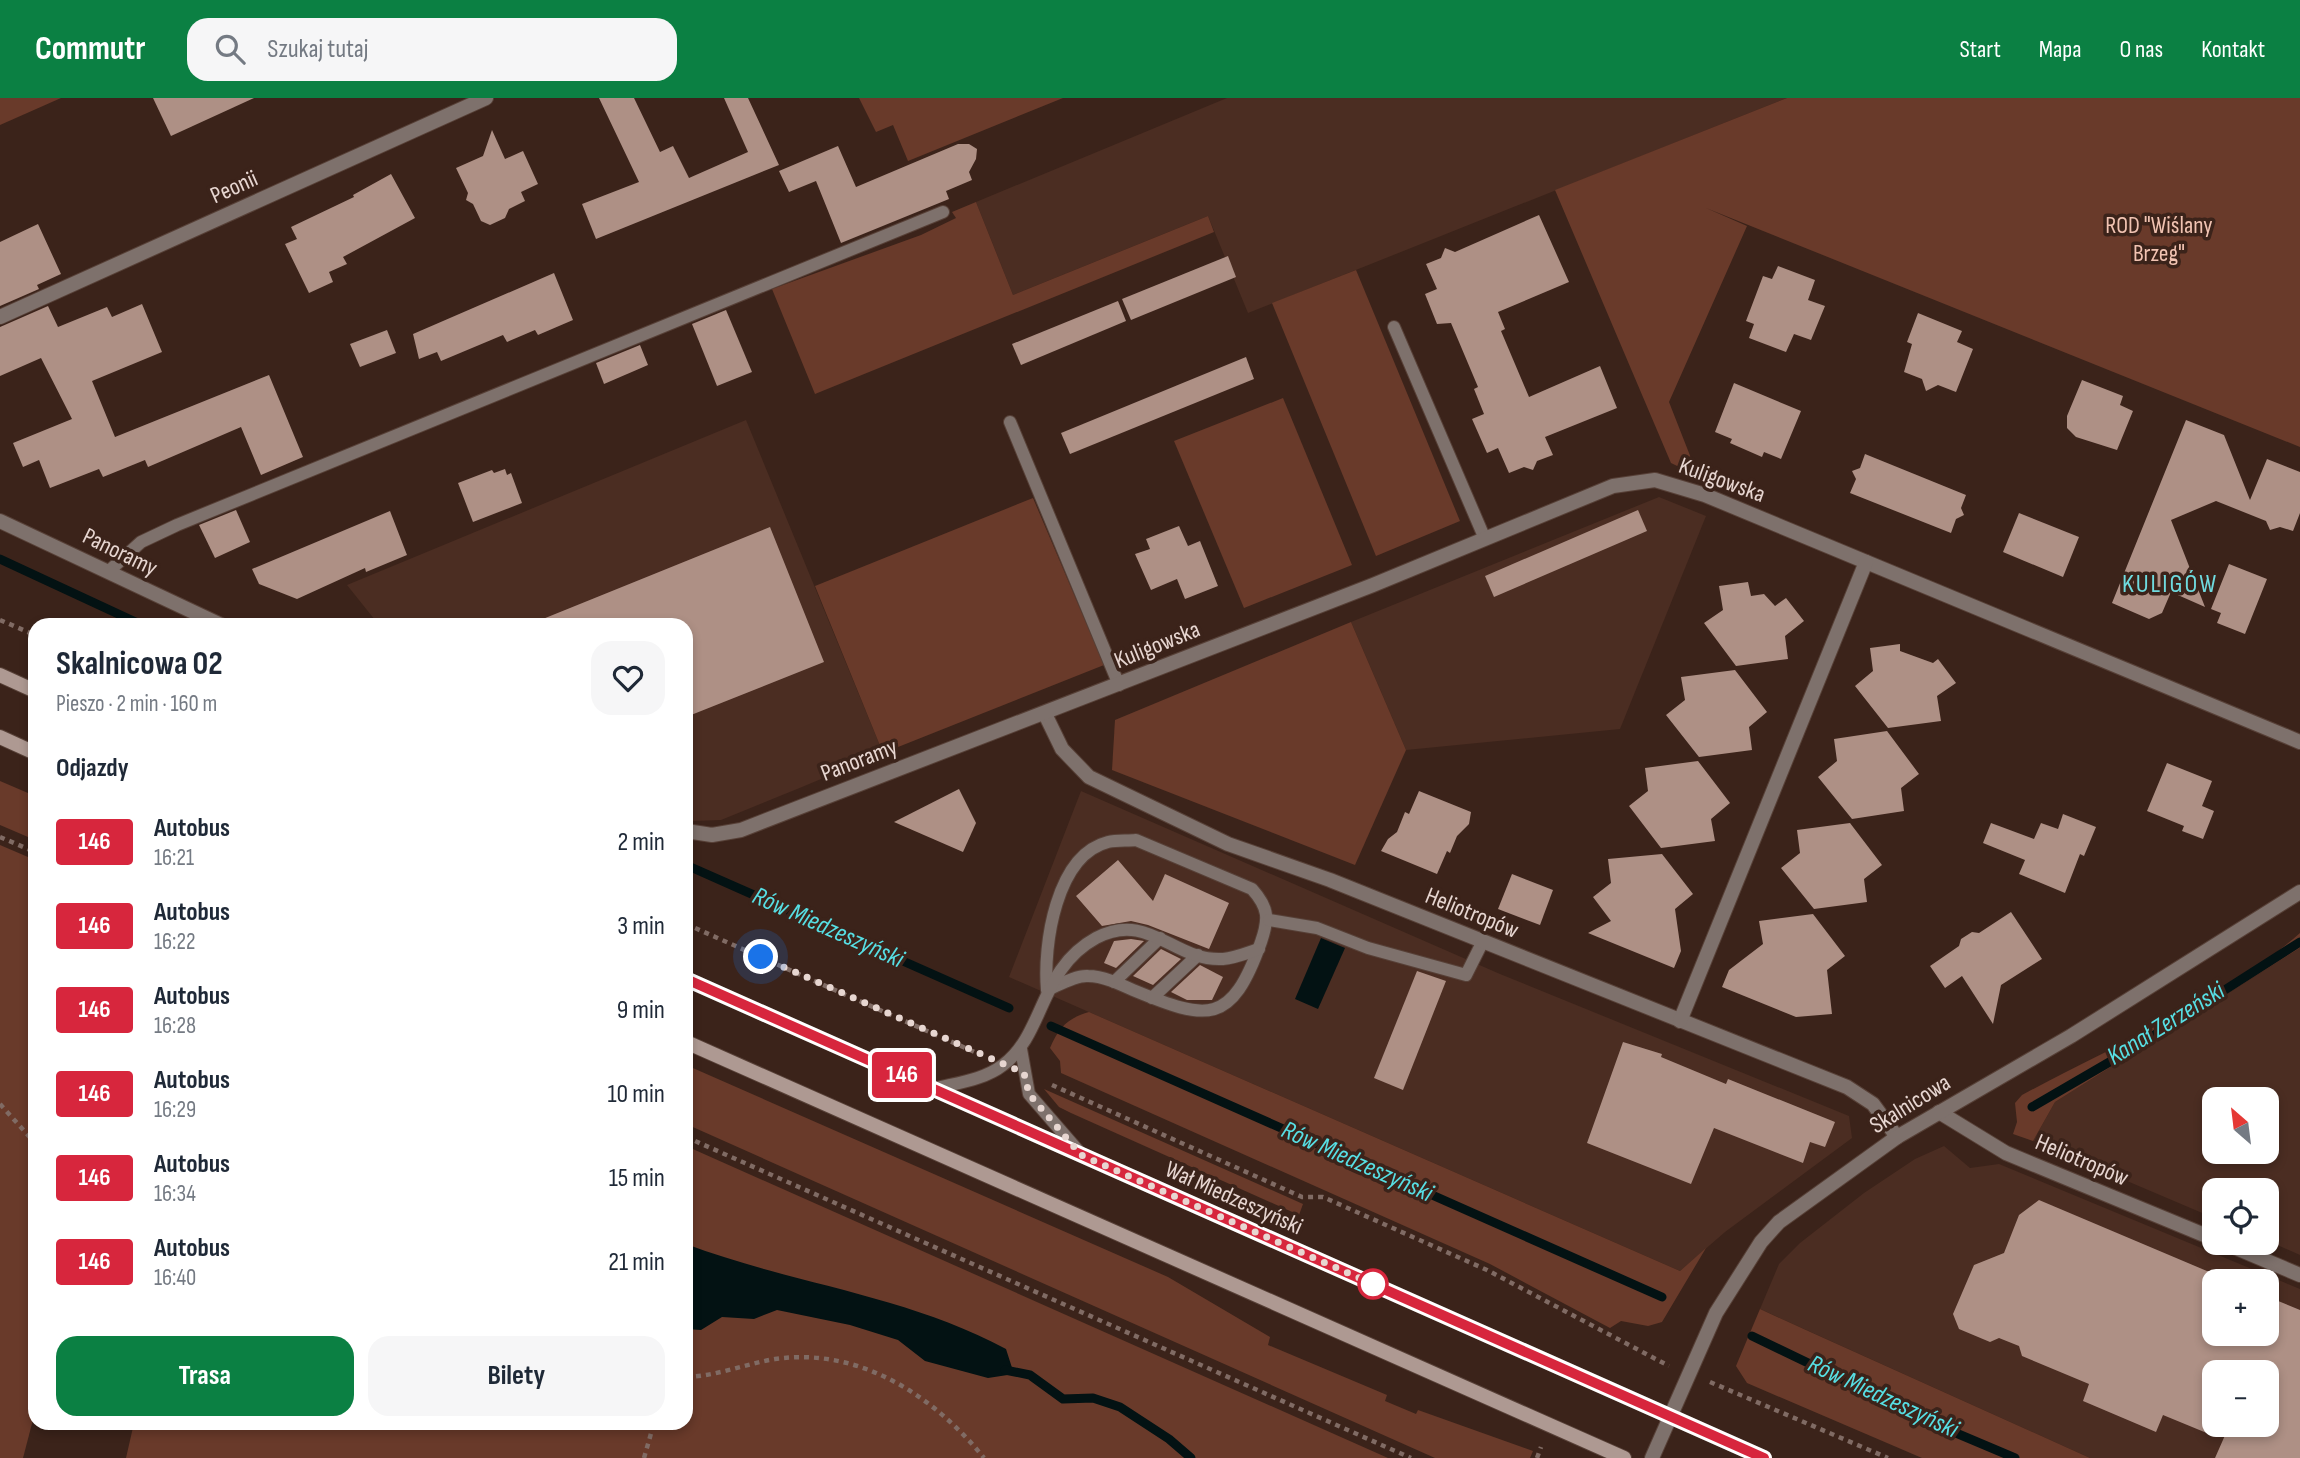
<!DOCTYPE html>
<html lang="pl">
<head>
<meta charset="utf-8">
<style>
  :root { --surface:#fff; --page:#f6f6f7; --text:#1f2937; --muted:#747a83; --accent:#0b8043 }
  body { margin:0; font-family:"Sofia Sans Condensed",sans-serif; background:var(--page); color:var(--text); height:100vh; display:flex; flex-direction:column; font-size:26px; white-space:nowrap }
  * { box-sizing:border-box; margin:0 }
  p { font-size:23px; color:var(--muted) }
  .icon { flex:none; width:38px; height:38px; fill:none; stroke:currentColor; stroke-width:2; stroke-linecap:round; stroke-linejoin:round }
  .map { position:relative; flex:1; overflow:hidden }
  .details { position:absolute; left:28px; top:520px; width:665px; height:812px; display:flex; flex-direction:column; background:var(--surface); border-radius:21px; box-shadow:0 4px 10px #0003 }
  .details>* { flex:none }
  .badge { padding:0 14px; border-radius:5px; font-size:24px; line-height:46px }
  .needle { width:46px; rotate:332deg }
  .controls { position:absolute; left:2202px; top:989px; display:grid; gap:14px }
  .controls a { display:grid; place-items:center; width:77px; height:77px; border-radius:14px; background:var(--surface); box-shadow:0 4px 10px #0003; font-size:35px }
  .you { position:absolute; width:35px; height:35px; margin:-18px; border:5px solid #fff; border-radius:50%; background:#1a73e8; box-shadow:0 0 0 10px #1a73e833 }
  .map>.badge { position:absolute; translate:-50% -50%; box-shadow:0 0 0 4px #fff }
  h2 { padding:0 28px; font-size:26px; line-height:63px }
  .round { display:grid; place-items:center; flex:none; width:74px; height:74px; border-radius:21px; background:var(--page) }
  .head { display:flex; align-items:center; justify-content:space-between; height:119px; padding:0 28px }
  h1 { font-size:33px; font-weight:700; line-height:52px }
  .primary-button { display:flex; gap:14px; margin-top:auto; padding:14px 28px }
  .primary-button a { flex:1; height:80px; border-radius:21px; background:var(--accent); color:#fff; font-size:28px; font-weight:700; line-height:80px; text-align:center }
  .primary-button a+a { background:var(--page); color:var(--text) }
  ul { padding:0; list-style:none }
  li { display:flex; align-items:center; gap:21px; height:84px; padding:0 28px }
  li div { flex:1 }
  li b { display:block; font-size:26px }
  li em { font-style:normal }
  li .badge { min-width:77px; font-weight:700; text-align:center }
  header { display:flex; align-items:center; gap:42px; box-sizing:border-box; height:98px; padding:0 35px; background:var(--accent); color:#fff }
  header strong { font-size:33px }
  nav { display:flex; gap:38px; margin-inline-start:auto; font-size:24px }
  .search { width:490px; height:63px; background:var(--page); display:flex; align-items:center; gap:18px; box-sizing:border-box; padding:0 24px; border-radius:21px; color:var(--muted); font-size:26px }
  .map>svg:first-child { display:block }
</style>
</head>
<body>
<header>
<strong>Commutr</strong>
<div class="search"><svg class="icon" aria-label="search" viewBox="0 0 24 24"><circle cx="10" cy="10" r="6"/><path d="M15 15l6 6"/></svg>Szukaj tutaj</div>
<nav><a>Start</a><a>Mapa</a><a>O nas</a><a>Kontakt</a></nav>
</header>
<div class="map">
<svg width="2300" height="1360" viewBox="0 0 2300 1360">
  <rect width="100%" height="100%" fill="#3b231a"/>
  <g fill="#4b2d22" fill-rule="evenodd">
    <polygon points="1227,0 1787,0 1248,215 1208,118 1013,197 976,104"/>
    <polygon points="746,322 883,655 802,689 721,722 693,723 686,720 686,527 379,527 347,487"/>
    <polygon points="1659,399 1706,418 1620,631 1406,652 1351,524"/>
    <polygon points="1081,693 1500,876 1849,1018 1852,1040 1725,1134 1680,1173 1009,879"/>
    <path d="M2300 850V1157L2266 1142V1092H2214V1120L2033 1043 2055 1004ZM2214 1001H2266V1054H2214Z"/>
    <path d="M1944 1048 1970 1070 1999 1066 2300 1191V1360H2090L1760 1211 1779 1166 1800 1145 1864 1095 1915 1061ZM2214 1183H2266V1236H2214ZM2214 1274H2266V1326H2214Z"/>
  </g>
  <g fill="#693a2a">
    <polygon points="0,0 61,0 0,27"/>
    <polygon points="859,0 1063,0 908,63 893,27 876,34"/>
    <polygon points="1787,0 2300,0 2300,349 1706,110 1747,128 1669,304 1698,378 1671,365 1555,92"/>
    <polygon points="976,104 1013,197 1208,118 1214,134 815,296 772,191 921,137 956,120 952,114"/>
    <polygon points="1356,172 1460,423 1376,458 1272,205"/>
    <polygon points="1283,300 1352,467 1244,510 1174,343"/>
    <polygon points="1033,400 1104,567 883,655 815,488"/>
    <polygon points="1351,524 1406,652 1355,767 1112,672 1115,622"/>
    <polygon points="0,683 35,698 35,742 0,727"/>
    <polygon points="0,747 35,762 35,1314 23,1360 0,1360"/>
    <path d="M2300 835V850L2055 1004 2033 1043 2013 1036 2017 1024 2015 1005 2022 997C2111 949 2225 901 2300 835Z"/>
    <path d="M1089 914 1680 1173 1706 1150 1662 1224 1648 1228 1621 1223 1610 1230 1490 1166 1061 975 1060 963 1050 950C1059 929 1068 920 1089 914Z"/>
    <polygon points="686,967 1168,1179 1270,1239 1268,1247 1387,1297 1385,1303 1416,1316 1418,1312 1533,1353 1530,1360 1435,1360 686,1026"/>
    <polygon points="1044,991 1303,1106 1299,1117 1071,1015 1059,1009"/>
    <polygon points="686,1048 1388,1360 126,1360 134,1325 686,1325"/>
    <polygon points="1760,1211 1806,1232 2090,1360 1922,1360 1747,1285 1736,1268"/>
  </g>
  <g fill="#031213">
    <polygon points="1321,840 1345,850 1318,911 1295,901"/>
    <path d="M686 1146C792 1186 906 1197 1006 1251L1014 1276 988 1280 925 1263 898 1242 850 1227 777 1212 754 1221 722 1219 701 1232 686 1231Z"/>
  </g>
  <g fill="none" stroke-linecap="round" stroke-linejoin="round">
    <g stroke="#031213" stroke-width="9">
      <polyline points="0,461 142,527"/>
      <polyline points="686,767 1009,910"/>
      <polyline points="1051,928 1662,1199"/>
      <polyline points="2032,1009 2137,948 2300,844"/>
      <polyline points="1752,1238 1937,1327 2015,1360"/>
      <polyline points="1005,1272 1030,1277 1063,1301 1093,1300 1120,1309 1169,1341 1191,1360"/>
    </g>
  </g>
  <g fill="#ae9085">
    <polygon points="153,0 254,0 171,38"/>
    <polygon points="599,0 634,0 660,54 673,48 689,80 748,54 724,0 748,0 779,67 596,141 582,106 639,84"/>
    <polygon points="492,32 505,61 523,53 538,86 521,94 525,103 509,111 505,120 490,127 481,123 473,106 466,102 468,95 456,70 483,58"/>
    <polygon points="958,46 969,46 977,51 976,61 969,74 972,82 946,93 949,101 841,145 816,83 789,94 779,73 838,48 856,89"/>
    <polygon points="391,76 415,120 343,159 347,166 329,174 333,184 309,195 285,146 297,141 291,129 354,99 353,97"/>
    <polygon points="1539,117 1569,184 1498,214 1505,231 1501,233 1529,299 1600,268 1617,310 1545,339 1553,357 1537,363 1533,372 1524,369 1509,375 1498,350 1487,355 1472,321 1484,316 1474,291 1478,289 1451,225 1437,226 1425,196 1437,191 1426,166 1441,160 1445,150 1455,154"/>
    <polygon points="38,126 61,176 37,187 39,191 0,208 0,144"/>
    <polygon points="1228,158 1236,179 1131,222 1122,201"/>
    <polygon points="1778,168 1815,182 1808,202 1825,208 1811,242 1794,236 1786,254 1749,240 1754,226 1746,223 1763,178 1772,181"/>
    <polygon points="554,175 573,222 538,237 535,232 507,244 503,237 441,263 437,254 419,261 413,236"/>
    <polygon points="1118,203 1126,223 1021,267 1012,246"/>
    <polygon points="142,206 162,254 92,283 115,339 269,277 303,359 261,377 241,329 148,369 145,362 103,379 99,371 50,390 39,362 23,369 13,345 72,321 41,260 0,278 0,229 48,208 58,229 107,209 112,219"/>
    <polygon points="726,212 752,274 717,288 692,226"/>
    <polygon points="1918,215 1962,233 1957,244 1973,251 1956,294 1938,287 1926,293 1922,281 1904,274 1912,246 1907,244"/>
    <polygon points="387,232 396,255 360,269 350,246"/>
    <polygon points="640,247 648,267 604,286 596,265"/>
    <polygon points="1246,259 1254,281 1070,356 1061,335"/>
    <polygon points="2082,282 2123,298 2120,307 2133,313 2117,352 2076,339 2067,330 2067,318"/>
    <polygon points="1734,285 1801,313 1781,361 1764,354 1762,359 1730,345 1732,341 1715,334"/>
    <polygon points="2186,322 2224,337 2250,402 2267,361 2300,374 2300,415 2293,433 2280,429 2270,432 2266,423 2216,403 2171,422 2205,509 2171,494 2162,515 2149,521 2112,505"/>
    <polygon points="1865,356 1966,397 1961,410 1964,417 1956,421 1951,435 1850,395 1856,381 1852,373 1860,370"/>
    <polygon points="505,371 507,377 511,375 522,405 473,424 458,385 492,372 494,375"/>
    <polygon points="236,412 250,444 215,460 199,427"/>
    <polygon points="1638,412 1647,433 1494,499 1485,478"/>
    <polygon points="390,413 407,457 366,474 365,470 297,501 259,486 252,471"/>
    <polygon points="2019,415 2079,439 2063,479 2003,454"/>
    <polygon points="1179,428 1188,448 1200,443 1218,488 1185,501 1177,481 1151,492 1135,456 1150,451 1146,441"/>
    <polygon points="770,429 824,564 686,619 686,527 528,527"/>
    <polygon points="2229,466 2267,481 2245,536 2217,525 2221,515 2211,511"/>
    <polygon points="1748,484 1751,498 1764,496 1775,508 1786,500 1804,523 1785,538 1788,561 1736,568 1704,525 1723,512 1719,488"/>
    <polygon points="1900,546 1900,553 1933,565 1938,561 1956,585 1937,598 1941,623 1888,630 1855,588 1873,573 1870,550"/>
    <polygon points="1735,572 1767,614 1749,629 1752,652 1699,659 1666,617 1685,602 1681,579"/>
    <polygon points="1887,633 1919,676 1901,690 1904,713 1852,721 1818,679 1837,663 1834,641"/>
    <polygon points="1698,663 1730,705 1711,721 1715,743 1661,750 1629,708 1648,693 1645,670"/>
    <polygon points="2167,665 2212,683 2202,708 2214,713 2203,741 2182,733 2184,728 2147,713"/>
    <polygon points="959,691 976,725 963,754 894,724"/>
    <polygon points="1419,693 1471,714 1469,726 1457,738 1450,755 1447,753 1437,776 1381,753 1388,741 1397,734 1405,714 1409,716"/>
    <polygon points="2063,716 2096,729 2084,758 2080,756 2065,795 2019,776 2025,762 1983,745 1991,725 2034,741 2041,725 2058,731"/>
    <polygon points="1850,725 1882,767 1864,781 1867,804 1814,811 1781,770 1800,755 1797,732"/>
    <polygon points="1662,756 1693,796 1675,811 1681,853 1674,870 1588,835 1611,823 1593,799 1611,785 1608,761"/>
    <polygon points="1118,762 1153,803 1165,776 1229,805 1209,851 1148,827 1131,823 1102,828 1076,798"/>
    <polygon points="1512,776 1553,792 1540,827 1498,811"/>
    <polygon points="2011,814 2042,861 2001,887 1993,926 1962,878 1945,890 1930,868 1959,848 1961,841 1972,834 1979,835"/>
    <polygon points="1813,816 1845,858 1827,872 1832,916 1796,919 1722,889 1729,872 1763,846 1759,823"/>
    <polygon points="1131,841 1144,843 1116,870 1104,865 1114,843"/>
    <polygon points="1161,851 1181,861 1153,887 1133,878"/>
    <polygon points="1200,867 1223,879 1212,902 1187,902 1171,894"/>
    <polygon points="1417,873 1446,883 1403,992 1374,980"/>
    <polygon points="1623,944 1662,956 1661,959 1726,986 1728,981 1835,1024 1825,1049 1810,1044 1803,1065 1714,1030 1691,1086 1587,1045"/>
    <polygon points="2039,1102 2214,1176 2214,1236 2266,1236 2266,1198 2300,1212 2300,1360 2215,1360 2230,1326 2266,1326 2266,1274 2214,1274 2214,1338 2163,1317 2156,1334 2083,1303 2089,1286 2022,1258 2019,1248 1999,1240 1990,1244 1959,1231 1953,1216 1974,1167 2004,1155 2019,1117"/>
  </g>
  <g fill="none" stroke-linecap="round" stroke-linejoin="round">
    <g stroke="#574037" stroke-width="14">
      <g id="service">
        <polyline points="1394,229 1485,441"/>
        <polyline points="1010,324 1119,587"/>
        <polyline points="109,473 141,444 177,427 943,114"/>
        <path d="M1136 742 1252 791C1269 810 1269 821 1261 844 1231 928 1208 923 1133 892 1120 886 1103 878 1088 878 1076 877 1059 887 1047 892 1043 847 1056 757 1108 744 1117 742 1127 743 1136 742Z"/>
        <polyline points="1269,822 1317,830 1368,850 1466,877 1483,843"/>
        <polyline points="1114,884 1160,840"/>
        <polyline points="1152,900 1198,857"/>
        <polyline points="1021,951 1029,996 1081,1056"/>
        <path d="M933 991C956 985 984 982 1003 967 1045 936 1039 871 1096 840 1149 812 1174 864 1223 861 1235 860 1247 855 1259 851"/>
      </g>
    </g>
    <g stroke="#574037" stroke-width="16">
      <g id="minor">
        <polyline points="0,219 486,0"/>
        <polyline points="0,423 221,527"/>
        <polyline points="1045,616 1062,651 1089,679 1228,746 1330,782 1847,989 1873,1006 1897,1039"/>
        <polyline points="686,733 712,737 741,732 1373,487 1613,388 1655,382 1705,397 2300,644"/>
        <polyline points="1680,923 1866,464"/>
        <polyline points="1939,1014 2006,1055 2214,1141"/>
        <polyline points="2222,1144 2300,1177"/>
      </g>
    </g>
    <g stroke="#574037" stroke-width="16">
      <polyline id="tertiary" points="1652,1360 1716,1215 1761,1144 1779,1124 1897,1039 2071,938 2300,794"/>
    </g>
    <g stroke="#574037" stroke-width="16">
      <g id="secondary">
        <polyline points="0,577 35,593"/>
        <polyline points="0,639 35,655"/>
        <polyline points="686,881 1764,1360"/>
        <polyline points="686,944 1624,1360"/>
      </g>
    </g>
    <g stroke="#806b64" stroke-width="4.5" stroke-dasharray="5 5" stroke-linecap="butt">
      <polyline points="0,522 35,537"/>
      <polyline points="0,739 35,754"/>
      <polyline points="686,826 979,956"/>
      <polyline points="1052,987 1302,1099 1323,1099 1487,1172 1669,1268"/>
      <polyline points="0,1006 35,1045"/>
      <polyline points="686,1039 1411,1360"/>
      <path d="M686 1279C717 1278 745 1266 775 1261 859 1249 933 1297 984 1360"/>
      <polyline points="1710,1284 1888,1360"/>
      <polyline points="644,1360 654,1325"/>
      <polyline points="1537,1360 1541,1349"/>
    </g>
    <use href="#service" stroke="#7e716c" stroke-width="12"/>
    <use href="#minor" stroke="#7e716c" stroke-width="14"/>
    <use href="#tertiary" stroke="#7e716c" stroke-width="14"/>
    <use href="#secondary" stroke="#ae9992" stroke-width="14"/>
  </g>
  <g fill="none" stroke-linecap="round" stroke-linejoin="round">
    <g stroke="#fff" stroke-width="16">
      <polyline id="line" points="686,881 1764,1360"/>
    </g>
    <use href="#line" stroke="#d7263d" stroke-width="10"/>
    <polyline stroke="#e7d6d1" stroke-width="7" stroke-dasharray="0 12.6" points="761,859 1024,975 1029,996 1081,1057 1373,1186"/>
  </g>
  <circle fill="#fff" stroke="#d7263d" stroke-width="3.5" cx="1373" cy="1186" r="14"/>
  <g text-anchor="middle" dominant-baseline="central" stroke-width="7" stroke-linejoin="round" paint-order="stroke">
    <g font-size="24" fill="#e7d6d1" stroke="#3b231a">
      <text transform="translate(234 89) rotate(-24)">Peonii</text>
      <text transform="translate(1722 382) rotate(20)">Kuligowska</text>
      <text transform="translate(120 454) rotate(26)">Panoramy</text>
      <text transform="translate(1157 547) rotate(-22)">Kuligowska</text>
      <text transform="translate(859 662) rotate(-21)">Panoramy</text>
      <text transform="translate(1472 815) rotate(22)">Heliotropów</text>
      <text transform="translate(1910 1006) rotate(-32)">Skalnicowa</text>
      <text transform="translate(2082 1062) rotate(23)">Heliotropów</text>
      <text transform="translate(1234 1100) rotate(24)">Wał Miedzeszyński</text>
    </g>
    <g font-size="24" fill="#f1c3b2" stroke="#3b231a">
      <text x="2159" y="127">ROD "Wiślany<tspan x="2159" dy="28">Brzeg"</tspan></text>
    </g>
    <g font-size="26" letter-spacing="2" fill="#6fdbdf" stroke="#3b231a">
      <text x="2170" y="486">KULIGÓW</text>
    </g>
    <g font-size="26" font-style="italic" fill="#57dee3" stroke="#3b231a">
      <text transform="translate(828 830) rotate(24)">Rów Miedzeszyński</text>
      <text transform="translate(2166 926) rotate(-32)">Kanał Zerzeński</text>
      <text transform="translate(1357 1064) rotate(24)">Rów Miedzeszyński</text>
      <text transform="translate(1883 1299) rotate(25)">Rów Miedzeszyński</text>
    </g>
  </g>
</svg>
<div class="controls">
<a><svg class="needle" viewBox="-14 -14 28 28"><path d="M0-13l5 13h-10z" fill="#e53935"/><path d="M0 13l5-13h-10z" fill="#747a83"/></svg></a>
<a><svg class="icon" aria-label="locate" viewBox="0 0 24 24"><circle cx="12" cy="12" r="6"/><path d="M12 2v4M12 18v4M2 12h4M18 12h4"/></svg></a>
<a>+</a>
<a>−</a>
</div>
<div class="you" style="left:761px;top:859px"></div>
<b class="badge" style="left:902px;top:977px;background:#d7263d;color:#fff">146</b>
<section class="details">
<div class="head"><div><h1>Skalnicowa 02</h1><p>Pieszo · 2 min · 160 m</p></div><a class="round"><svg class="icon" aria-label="heart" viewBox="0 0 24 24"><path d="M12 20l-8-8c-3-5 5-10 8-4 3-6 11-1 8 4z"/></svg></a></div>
<h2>Odjazdy</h2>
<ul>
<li><span class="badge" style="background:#d7263d;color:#fff">146</span><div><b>Autobus</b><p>16:21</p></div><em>2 min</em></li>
<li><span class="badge" style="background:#d7263d;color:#fff">146</span><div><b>Autobus</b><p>16:22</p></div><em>3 min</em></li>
<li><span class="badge" style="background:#d7263d;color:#fff">146</span><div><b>Autobus</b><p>16:28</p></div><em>9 min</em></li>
<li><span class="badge" style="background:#d7263d;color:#fff">146</span><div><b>Autobus</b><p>16:29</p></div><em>10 min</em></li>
<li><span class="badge" style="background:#d7263d;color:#fff">146</span><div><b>Autobus</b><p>16:34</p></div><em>15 min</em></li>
<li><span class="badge" style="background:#d7263d;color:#fff">146</span><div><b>Autobus</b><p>16:40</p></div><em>21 min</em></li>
</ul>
<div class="primary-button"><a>Trasa</a><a>Bilety</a></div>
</section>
</div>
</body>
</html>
